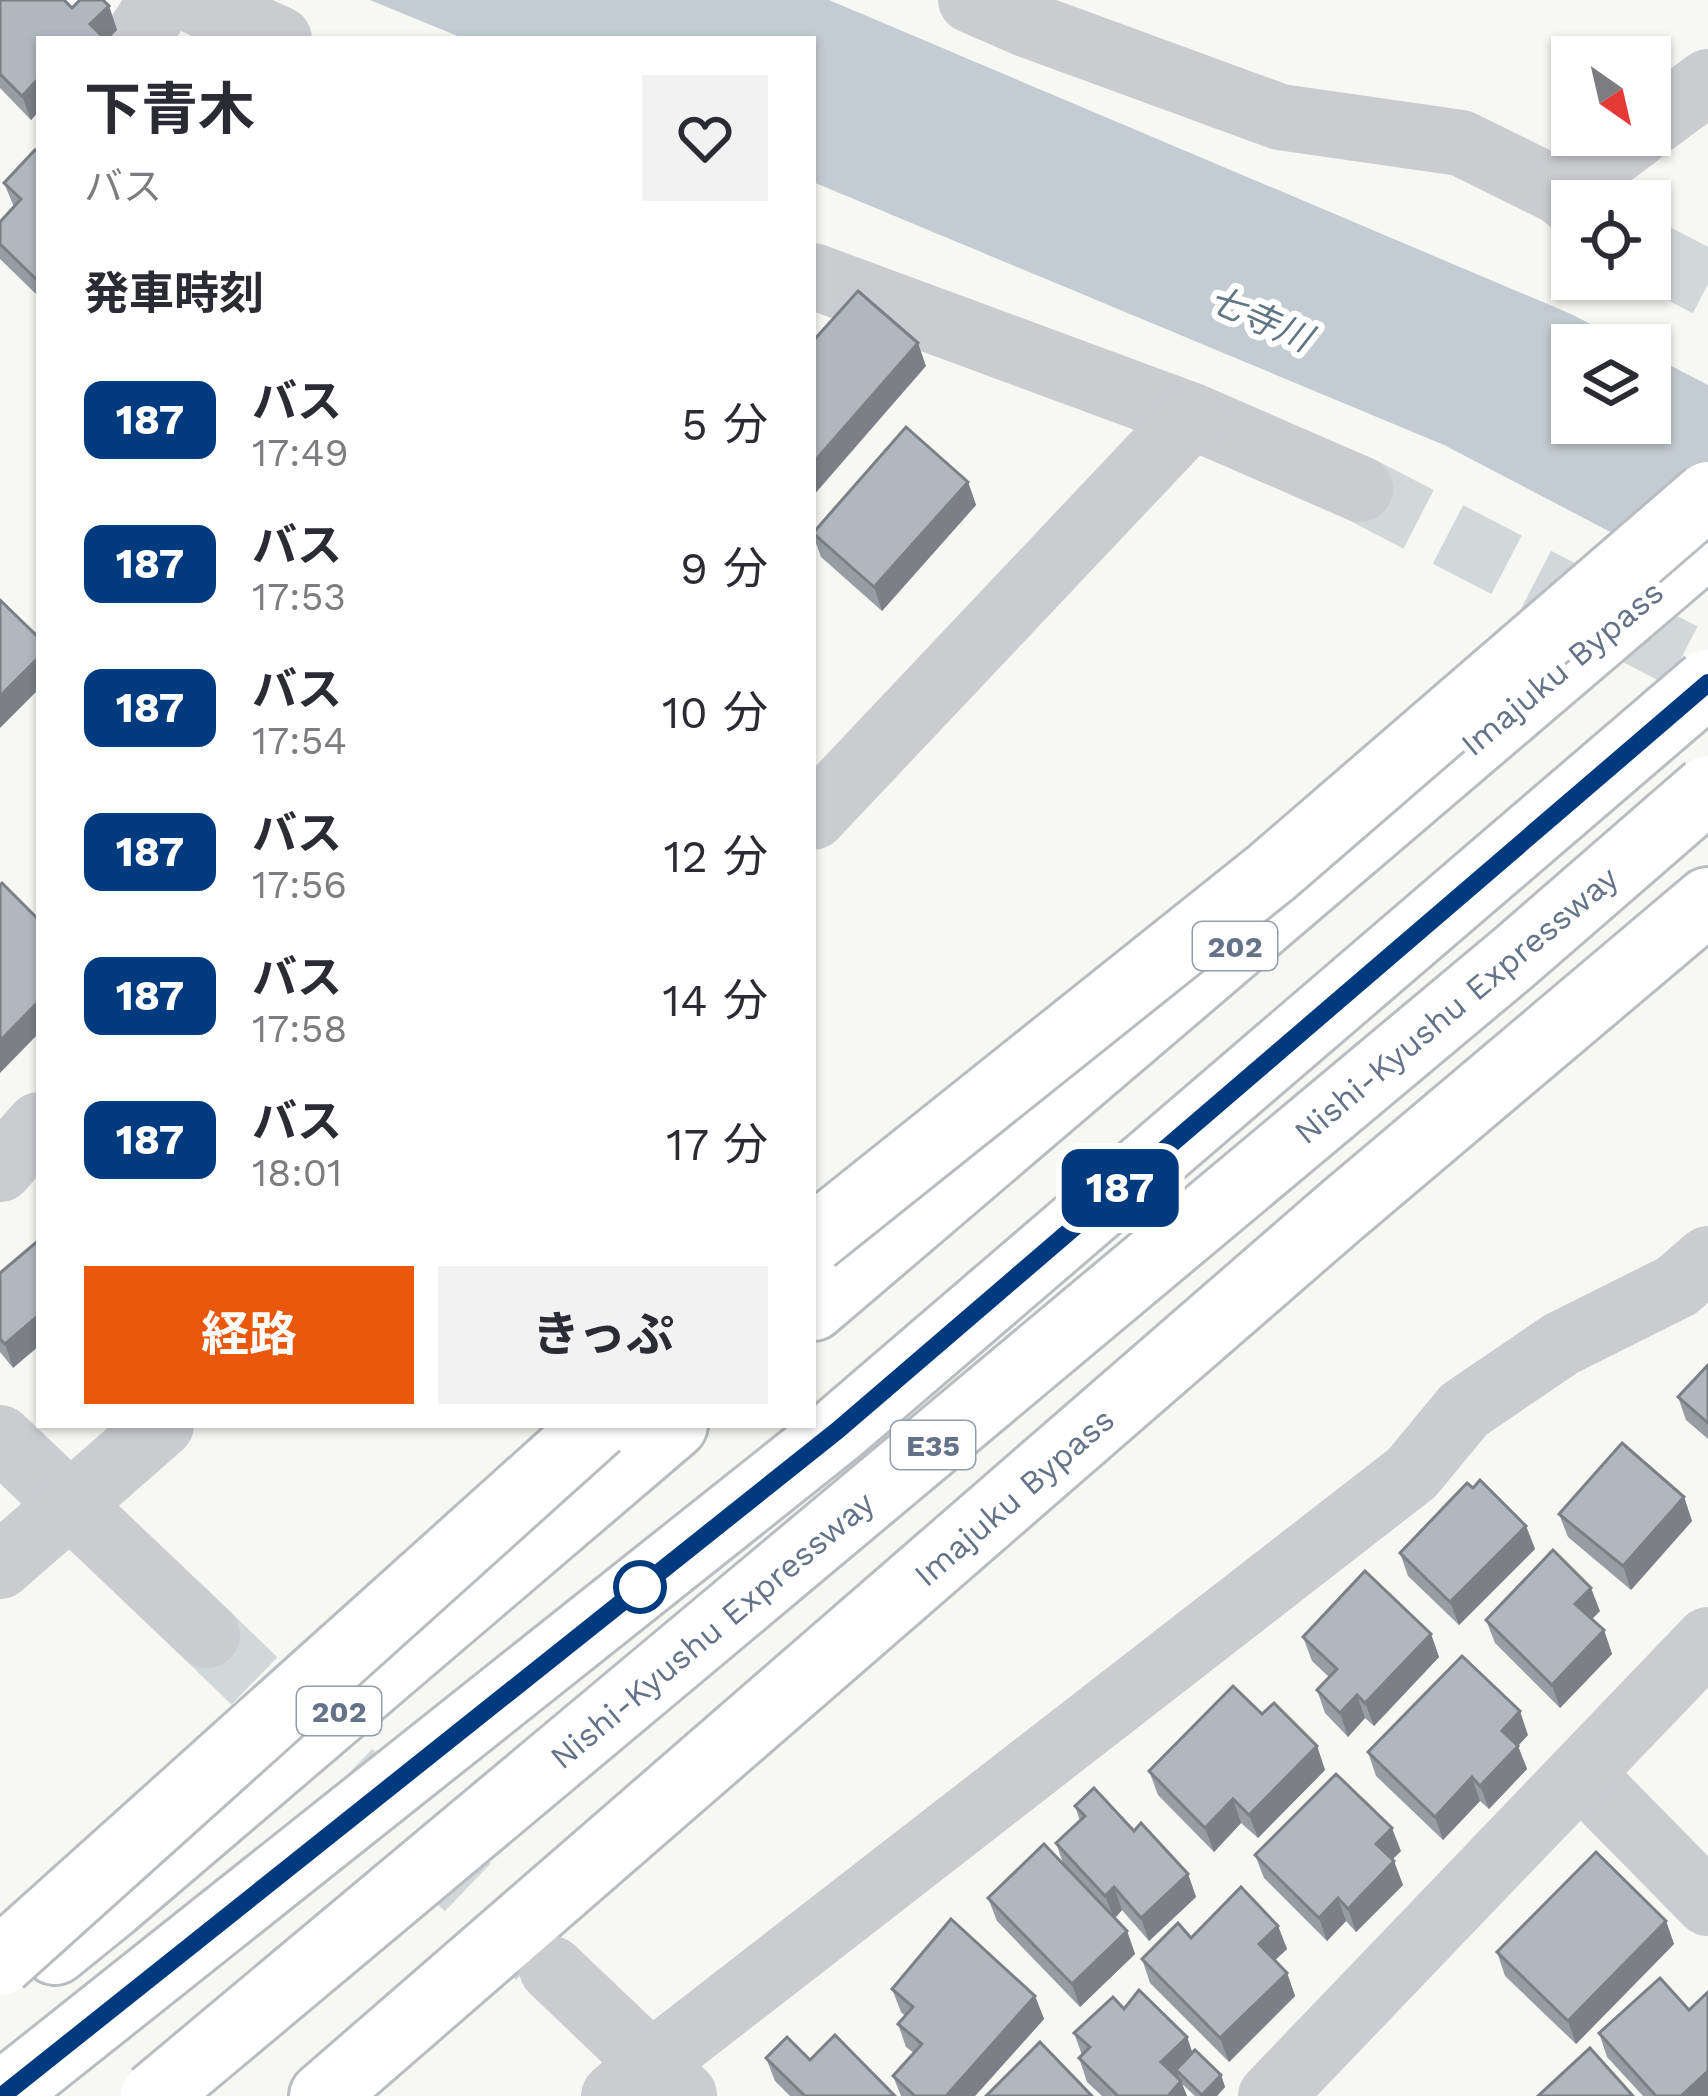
<!DOCTYPE html>
<html lang="ja">
<head>
<meta charset="utf-8">
<style>
  :root { --surface:#fff; --page:#f2f2f3; --text:#2b2b33; --muted:#7c7c81; --accent:#ea580c }
  body { margin:0; font-family:"Work Sans","Noto Sans JP",sans-serif; background:var(--page); color:var(--text); height:100vh; display:flex; flex-direction:column; font-size:45px; white-space:nowrap }
  * { box-sizing:border-box; margin:0 }
  p { font-size:39px; color:var(--muted) }
  .icon { flex:none; width:66px; height:66px; fill:none; stroke:currentColor; stroke-width:2; stroke-linecap:round; stroke-linejoin:round }
  .map { position:relative; flex:1; overflow:hidden }
  .sheet { position:absolute; left:36px; top:36px; width:780px; height:1392px; display:flex; flex-direction:column; background:var(--surface); border-radius:0px; box-shadow:0 3px 9px #0004 }
  .sheet>* { flex:none }
  .badge { padding:0 24px; border-radius:18px; font-size:42px; line-height:78px }
  .needle { width:78px; rotate:146deg }
  .buttons { position:absolute; left:1551px; top:36px; display:grid; gap:24px }
  .buttons a { display:grid; place-items:center; width:120px; height:120px; border-radius:0px; background:var(--surface); box-shadow:0 3px 9px #0004; font-size:60px }
  .map>.badge { position:absolute; translate:-50% -50%; box-shadow:0 0 0 6px #fff }
  h2 { padding:0 48px; font-size:45px; line-height:108px }
  .round { display:grid; place-items:center; flex:none; width:126px; height:126px; border-radius:0px; background:var(--page) }
  .summary { display:flex; align-items:center; justify-content:space-between; height:204px; padding:0 48px }
  h1 { font-size:57px; font-weight:700; line-height:90px }
  .cta { display:flex; gap:24px; margin-top:auto; padding:24px 48px }
  .cta a { flex:1; height:138px; border-radius:0px; background:var(--accent); color:#fff; font-size:48px; font-weight:700; line-height:138px; text-align:center }
  .cta a+a { background:var(--page); color:var(--text) }
  ul { padding:0; list-style:none }
  li { display:flex; align-items:center; gap:36px; height:144px; padding:0 48px }
  li div { flex:1 }
  li b { display:block; font-size:45px }
  li em { font-style:normal }
  li .badge { min-width:132px; font-weight:700; text-align:center }
  .map>svg:first-child { display:block }
</style>
</head>
<body>
<div class="map">
<svg width="1708" height="2096" viewBox="0 0 1708 2096">
  <rect width="100%" height="100%" fill="#f7f8f4"/>
  <polygon fill="#c3ccd2" points="370,0 829,0 1571,314 1631,345 1572,345 1572,423 1650,423 1650,355 1708,385 1708,583 1444,445 813,182 813,39 465,39"/>
  <g fill="none" stroke-linecap="round" stroke-linejoin="round">
    <g stroke="#d2d7d9" stroke-width="66" stroke-dasharray="66 33" stroke-linecap="butt">
      <polyline points="1650,254 1708,284"/>
      <polyline points="1360,489 1708,669"/>
      <polyline points="207,1635 552,1969"/>
    </g>
    <g stroke="#b9bcc0" stroke-width="72">
      <g id="highway">
        <polyline points="813,1307 1708,543"/>
        <polyline points="55,1951 113,1904 674,1425"/>
        <polyline points="323,2096 1339,1213 1708,901"/>
      </g>
    </g>
    <g stroke="#caccd0" stroke-width="66">
      <polyline points="192,0 279,39"/>
      <polyline points="971,0 1026,24 1280,117 1461,143 1560,192 1572,202"/>
      <polyline points="136,39 162,0"/>
      <polyline points="1650,125 1708,82"/>
      <polyline points="1560,192 1637,135"/>
      <polyline points="813,276 1192,416 1360,489"/>
      <polyline points="813,817 1192,416"/>
      <polyline points="0,1169 39,1125"/>
      <polyline points="0,1438 207,1635"/>
      <polyline points="0,1566 161,1425"/>
      <polyline points="1582,1775 1708,1903"/>
      <polyline points="552,1969 684,2095"/>
      <polyline points="614,2096 652,2063 1412,1473 1464,1410 1561,1344 1677,1286 1708,1259"/>
      <polyline points="1271,2096 1708,1640"/>
    </g>
    <use href="#highway" stroke="#fff" stroke-width="66"/>
    <g stroke="#b9bcc0" stroke-width="72" stroke-linecap="butt">
      <g id="highway-bridge">
        <polyline points="813,1239 1272,872 1708,495"/>
        <polyline points="0,1962 597,1425"/>
        <polyline points="1,2096 838,1430 1708,683"/>
        <polyline points="154,2096 1517,955 1708,789"/>
      </g>
    </g>
    <use href="#highway-bridge" stroke="#fff" stroke-width="66"/>
  </g>
  <g fill="#989da4">
    <polygon points="0,0 72,8 109,6 117,30 108,39 39,39 39,111 31,120 0,88"/>
    <polygon points="39,154 39,297 0,259 0,222 14,207 4,183"/>
    <polygon points="968,482 976,505 882,611 821,557 813,535"/>
    <polygon points="0,1273 13,1368 0,1352"/>
    <polygon points="1708,1365 1708,1439 1686,1420 1678,1397"/>
    <polygon points="1473,1488 1526,1526 1535,1549 1459,1625 1408,1576 1400,1553"/>
    <polygon points="1684,1497 1692,1521 1631,1590 1568,1537 1559,1514"/>
    <polygon points="1600,1611 1592,1619 1604,1630 1612,1654 1560,1708 1495,1643 1486,1620"/>
    <polygon points="1431,1634 1439,1657 1374,1726 1365,1718 1348,1737 1325,1713 1317,1690 1329,1677 1312,1661 1303,1637"/>
    <polygon points="1262,1714 1317,1746 1325,1770 1258,1838 1241,1823 1214,1852 1158,1795 1149,1771"/>
    <polygon points="1528,1735 1518,1746 1527,1769 1489,1809 1480,1801 1443,1840 1376,1776 1368,1752"/>
    <polygon points="1075,1806 1134,1831 1188,1874 1196,1897 1149,1941 1122,1910 1115,1918 1127,1931 1135,1954 1080,2007 997,1921 988,1898 1064,1866 1056,1843 1080,1821"/>
    <polygon points="1401,1851 1392,1859 1403,1885 1356,1932 1346,1921 1327,1941 1264,1878 1255,1855"/>
    <polygon points="1666,1921 1674,1944 1576,2044 1505,1976 1497,1952"/>
    <polygon points="1278,1926 1287,1949 1275,1960 1287,1973 1295,1996 1229,2062 1150,1983 1142,1959"/>
    <polygon points="892,1989 1035,1996 1044,2019 975,2096 901,2096 893,2076 914,2053 906,2047 898,2024 905,2016 901,2012"/>
    <polygon points="1124,2009 1187,2037 1192,2053 1221,2075 1225,2087 1217,2096 1195,2096 1182,2084 1187,2096 1102,2096 1087,2082 1079,2058 1082,2055 1074,2033"/>
    <polygon points="1689,2010 1708,2096 1643,2096 1607,2057 1599,2033"/>
    <polygon points="766,2058 810,2060 895,2096 790,2096 775,2081"/>
  </g>
  <g fill="#7c8086">
    <polygon points="109,6 117,30 108,39 95,39 90,24"/>
    <polygon points="39,78 39,111 31,120 22,96"/>
    <polygon points="918,343 926,366 813,496 813,463"/>
    <polygon points="968,482 976,505 882,611 874,587"/>
    <polygon points="39,657 39,689 0,728 0,696"/>
    <polygon points="39,1001 39,1033 0,1073 0,1041"/>
    <polygon points="39,1315 39,1346 13,1368 5,1344"/>
    <polygon points="1684,1497 1692,1521 1631,1590 1623,1566"/>
    <polygon points="1526,1526 1535,1549 1459,1625 1450,1602"/>
    <polygon points="1591,1588 1600,1611 1584,1627 1575,1604"/>
    <polygon points="1604,1630 1612,1654 1560,1708 1552,1685"/>
    <polygon points="1431,1634 1439,1657 1374,1726 1365,1703"/>
    <polygon points="1357,1695 1365,1718 1348,1737 1340,1713"/>
    <polygon points="1520,1711 1528,1735 1510,1754 1502,1731"/>
    <polygon points="1317,1746 1325,1770 1258,1838 1249,1815"/>
    <polygon points="1518,1746 1527,1769 1489,1809 1480,1786"/>
    <polygon points="1472,1777 1480,1801 1443,1840 1435,1817"/>
    <polygon points="1233,1799 1241,1823 1214,1852 1205,1828"/>
    <polygon points="1392,1828 1401,1851 1385,1867 1376,1844"/>
    <polygon points="1394,1861 1403,1885 1356,1932 1348,1909"/>
    <polygon points="1188,1874 1196,1897 1149,1941 1141,1918"/>
    <polygon points="1114,1887 1122,1910 1114,1919 1105,1896"/>
    <polygon points="1338,1898 1346,1921 1327,1941 1319,1918"/>
    <polygon points="1666,1921 1674,1944 1576,2044 1568,2021"/>
    <polygon points="1278,1926 1287,1949 1268,1967 1259,1944"/>
    <polygon points="1127,1931 1135,1954 1080,2007 1072,1984"/>
    <polygon points="1287,1973 1295,1996 1229,2062 1220,2038"/>
    <polygon points="1035,1996 1044,2019 975,2096 946,2096"/>
    <polygon points="1187,2037 1195,2060 1176,2070 1179,2077 1170,2086 1161,2062"/>
    <polygon points="1708,2071 1708,2096 1681,2096"/>
    <polygon points="1221,2075 1225,2087 1217,2096 1202,2096"/>
    <polygon points="1181,2081 1187,2096 1168,2096"/>
  </g>
  <g fill="#b1b7bf" stroke="#7c8086" stroke-width="3">
    <polygon points="0,0 64,0 72,8 80,0 103,0 109,6 90,24 104,38 39,39 39,78 22,96 0,74"/>
    <polygon points="35,150 39,154 39,282 0,244 0,222 21,199 4,183"/>
    <polygon points="858,291 918,343 813,463 813,341"/>
    <polygon points="906,427 968,482 874,587 813,533"/>
    <polygon points="0,600 39,638 39,657 0,696"/>
    <polygon points="2,883 39,920 39,1001 0,1041 0,885"/>
    <polygon points="39,1240 39,1315 5,1344 0,1339 0,1273"/>
    <polygon points="1708,1365 1708,1423 1678,1397"/>
    <polygon points="1622,1443 1684,1497 1623,1566 1559,1514"/>
    <polygon points="1480,1480 1526,1526 1450,1602 1400,1553 1467,1483 1473,1488"/>
    <polygon points="1553,1550 1591,1588 1575,1604 1604,1630 1552,1685 1486,1620"/>
    <polygon points="1365,1571 1431,1634 1365,1703 1357,1695 1340,1713 1317,1690 1337,1669 1303,1637"/>
    <polygon points="1462,1656 1520,1711 1502,1731 1518,1746 1480,1786 1472,1777 1435,1817 1368,1752"/>
    <polygon points="1233,1686 1262,1714 1274,1703 1317,1746 1249,1815 1233,1799 1205,1828 1149,1771"/>
    <polygon points="1336,1774 1392,1828 1376,1844 1394,1861 1348,1909 1338,1898 1319,1918 1255,1855"/>
    <polygon points="1094,1788 1134,1831 1141,1823 1188,1874 1141,1918 1114,1887 1105,1896 1056,1843 1085,1816 1075,1806"/>
    <polygon points="1044,1844 1127,1931 1072,1984 988,1898"/>
    <polygon points="1596,1852 1666,1921 1568,2021 1497,1952"/>
    <polygon points="1241,1887 1278,1926 1259,1944 1287,1973 1220,2038 1142,1959 1178,1923 1191,1938"/>
    <polygon points="951,1919 1035,1996 946,2096 915,2096 893,2076 922,2044 898,2024 913,2007 892,1989"/>
    <polygon points="1660,1978 1689,2010 1708,1992 1708,2071 1681,2096 1656,2096 1599,2033"/>
    <polygon points="1139,1990 1187,2037 1161,2062 1181,2081 1168,2096 1118,2096 1079,2058 1090,2047 1074,2033 1113,1997 1124,2009"/>
    <polygon points="835,2035 895,2096 805,2096 766,2058 787,2037 810,2060"/>
    <polygon points="1040,2042 1092,2096 986,2096"/>
    <polygon points="1590,2048 1633,2096 1538,2096"/>
    <polygon points="1195,2050 1221,2075 1202,2095 1176,2070"/>
  </g>
  <g fill="none" stroke-linecap="round" stroke-linejoin="round">
    <g stroke="#fff" stroke-width="27">
      <polyline id="line" points="2,2096 838,1430 1708,683"/>
    </g>
    <use href="#line" stroke="#003b80" stroke-width="18"/>
  </g>
  <circle fill="#fff" stroke="#003b80" stroke-width="6" cx="640" cy="1587" r="24"/>
  <g text-anchor="middle" dominant-baseline="central" stroke-width="12" stroke-linejoin="round" paint-order="stroke">
    <g fill="#fff" stroke="#929dac" stroke-width="3">
      <rect x="1193" y="922" width="84" height="48" rx="9"/>
      <rect x="891" y="1421" width="84" height="48" rx="9"/>
      <rect x="297" y="1687" width="84" height="48" rx="9"/>
    </g>
    <g font-size="30" font-weight="bold" fill="#647388">
      <text x="1235" y="946">202</text>
      <text x="933" y="1445">E35</text>
      <text x="339" y="1711">202</text>
    </g>
    <g font-size="33" fill="#647388" stroke="#fff">
      <text transform="translate(1562 668) rotate(-40)">Imajuku Bypass</text>
      <text transform="translate(1456 1005) rotate(-40)">Nishi-Kyushu Expressway</text>
      <text transform="translate(1014 1497) rotate(-41)">Imajuku Bypass</text>
      <text transform="translate(712 1630) rotate(-40)">Nishi-Kyushu Expressway</text>
    </g>
    <g font-size="36" font-style="italic" fill="#607683" stroke="#fff">
      <text transform="translate(1260 319) rotate(24)">七寺川</text>
    </g>
  </g>
</svg>
<div class="buttons">
<a><svg class="needle" viewBox="-14 -14 28 28"><path d="M0-13l5 13h-10z" fill="#e53935"/><path d="M0 13l5-13h-10z" fill="#7c7c81"/></svg></a>
<a><svg class="icon" aria-label="locate" viewBox="0 0 24 24"><circle cx="12" cy="12" r="6"/><path d="M12 2v4M12 18v4M2 12h4M18 12h4"/></svg></a>
<a><svg class="icon" aria-label="layers" viewBox="0 0 24 24"><path d="M12 4l9 5-9 5-9-5zM3 14l9 5 9-5"/></svg></a>
</div>
<b class="badge" style="left:1120px;top:1188px;background:#003b80;color:#fff">187</b>
<section class="sheet">
<div class="summary"><div><h1>下青木</h1><p>バス</p></div><a class="round"><svg class="icon" aria-label="heart" viewBox="0 0 24 24"><path d="M12 20l-8-8c-3-5 5-10 8-4 3-6 11-1 8 4z"/></svg></a></div>
<h2>発車時刻</h2>
<ul>
<li><span class="badge" style="background:#003b80;color:#fff">187</span><div><b>バス</b><p>17:49</p></div><em>5 分</em></li>
<li><span class="badge" style="background:#003b80;color:#fff">187</span><div><b>バス</b><p>17:53</p></div><em>9 分</em></li>
<li><span class="badge" style="background:#003b80;color:#fff">187</span><div><b>バス</b><p>17:54</p></div><em>10 分</em></li>
<li><span class="badge" style="background:#003b80;color:#fff">187</span><div><b>バス</b><p>17:56</p></div><em>12 分</em></li>
<li><span class="badge" style="background:#003b80;color:#fff">187</span><div><b>バス</b><p>17:58</p></div><em>14 分</em></li>
<li><span class="badge" style="background:#003b80;color:#fff">187</span><div><b>バス</b><p>18:01</p></div><em>17 分</em></li>
</ul>
<div class="cta"><a>経路</a><a>きっぷ</a></div>
</section>
</div>
</body>
</html>
